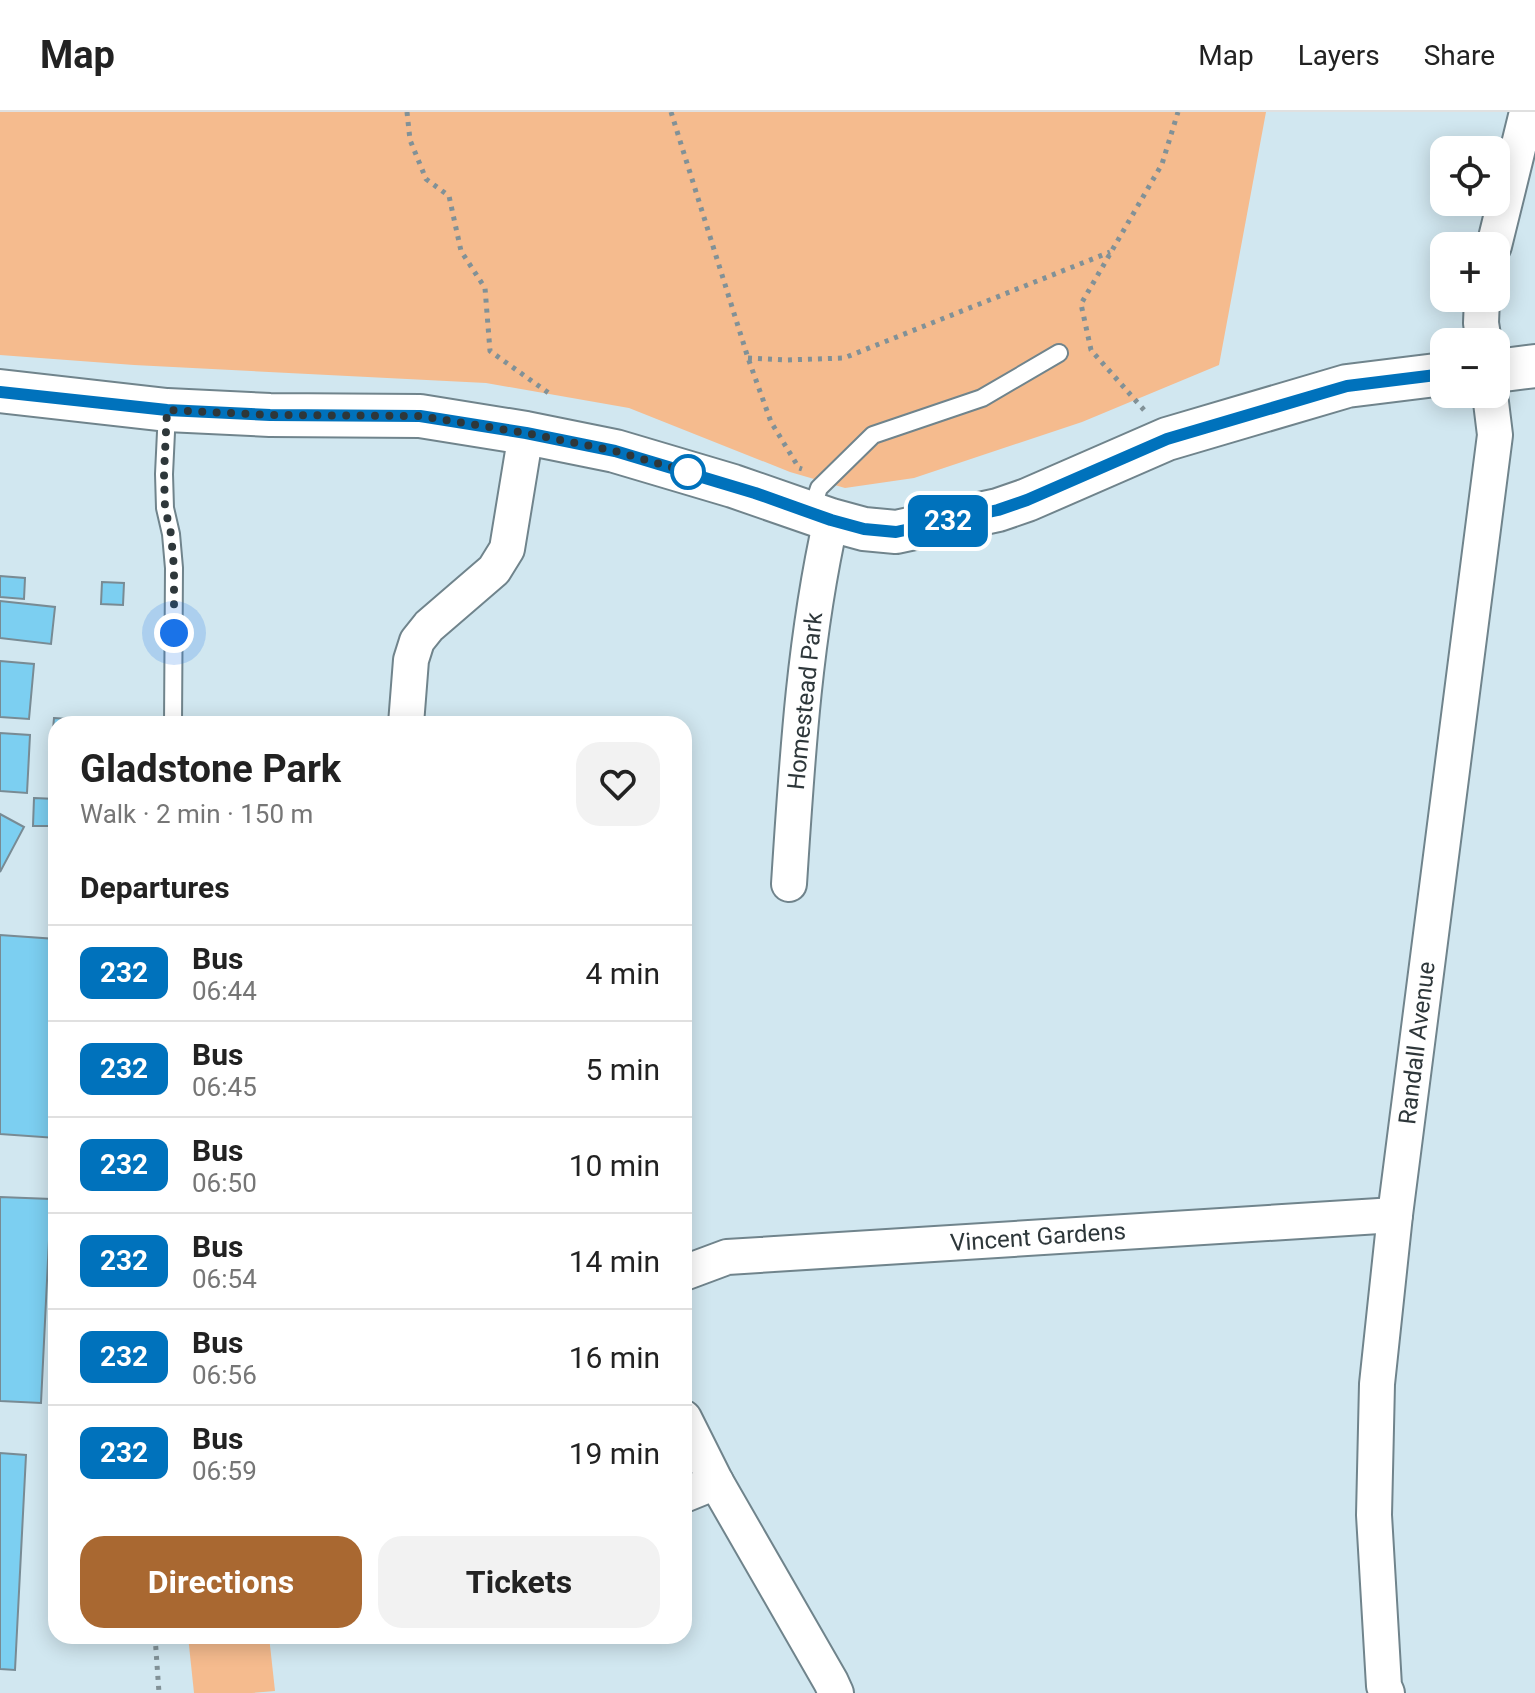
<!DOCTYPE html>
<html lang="en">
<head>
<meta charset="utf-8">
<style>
  :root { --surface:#fff; --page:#f2f2f2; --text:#222; --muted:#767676; --line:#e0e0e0; --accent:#a96831 }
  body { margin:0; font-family:Roboto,sans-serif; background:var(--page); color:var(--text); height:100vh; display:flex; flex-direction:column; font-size:30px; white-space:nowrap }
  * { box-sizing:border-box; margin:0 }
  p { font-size:26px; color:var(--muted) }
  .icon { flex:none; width:44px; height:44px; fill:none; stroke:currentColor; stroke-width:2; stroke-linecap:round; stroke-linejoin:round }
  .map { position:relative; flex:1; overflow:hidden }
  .sheet { position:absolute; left:48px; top:604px; width:644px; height:928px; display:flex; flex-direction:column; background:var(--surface); border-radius:24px; box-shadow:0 4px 20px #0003 }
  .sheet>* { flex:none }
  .badge { padding:0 16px; border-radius:12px; font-size:28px; line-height:52px }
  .tools { position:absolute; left:1430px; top:24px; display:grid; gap:16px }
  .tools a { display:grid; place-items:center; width:80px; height:80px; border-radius:16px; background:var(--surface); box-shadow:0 4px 20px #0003; font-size:40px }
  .you { position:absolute; width:40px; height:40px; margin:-20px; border:6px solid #fff; border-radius:50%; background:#1a73e8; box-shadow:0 0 0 12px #1a73e833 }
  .map>.badge { position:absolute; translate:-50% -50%; box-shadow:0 0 0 4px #fff }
  h2 { padding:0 32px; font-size:30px; line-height:72px }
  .round { display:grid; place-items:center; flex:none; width:84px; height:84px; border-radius:24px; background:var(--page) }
  .headline { display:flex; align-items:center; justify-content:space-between; height:136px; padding:0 32px }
  h1 { font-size:38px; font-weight:700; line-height:60px }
  .primary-button { display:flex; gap:16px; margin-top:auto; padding:16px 32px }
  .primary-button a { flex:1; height:92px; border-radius:24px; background:var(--accent); color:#fff; font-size:32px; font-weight:700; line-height:92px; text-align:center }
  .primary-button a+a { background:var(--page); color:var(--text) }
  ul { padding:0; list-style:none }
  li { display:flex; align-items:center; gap:24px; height:96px; padding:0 32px; border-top:2px solid var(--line) }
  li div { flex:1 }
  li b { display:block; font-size:30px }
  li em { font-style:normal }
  li .badge { min-width:88px; font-weight:700; text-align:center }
  header { display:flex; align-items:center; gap:48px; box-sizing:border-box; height:112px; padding:0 40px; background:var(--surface); border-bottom:2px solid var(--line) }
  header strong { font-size:38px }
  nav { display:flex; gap:44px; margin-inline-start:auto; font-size:28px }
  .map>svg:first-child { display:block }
</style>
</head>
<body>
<header>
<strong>Map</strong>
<nav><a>Map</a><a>Layers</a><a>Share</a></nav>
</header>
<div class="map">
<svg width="1535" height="1581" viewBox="0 0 1535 1581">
  <rect width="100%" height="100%" fill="#d1e7f0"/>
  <g fill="#f5bb8e">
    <polygon points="0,0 1266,0 1219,253 1082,310 914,366 845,376 790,360 629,296 486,271 134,253 0,243"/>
    <polygon points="188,1524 269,1524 275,1579 252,1581 194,1581"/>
  </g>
  <g fill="#7ccff1" stroke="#788b94" stroke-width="2">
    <polygon points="0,464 25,466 24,487 0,485"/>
    <polygon points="102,470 124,471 123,493 101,492"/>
    <polygon points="0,489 55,495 51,532 0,526"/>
    <polygon points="0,549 34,552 29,607 0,605"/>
    <polygon points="54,606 83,608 83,612 56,612 56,629 52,629"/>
    <polygon points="0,621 30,623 27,681 0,679"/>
    <polygon points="34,686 56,687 56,714 33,714"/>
    <polygon points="0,702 24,715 0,760"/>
    <polygon points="0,823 56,827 56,1026 0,1022"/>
    <polygon points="0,1085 51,1087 41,1291 0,1289"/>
    <polygon points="0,1341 26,1343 15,1558 0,1557"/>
  </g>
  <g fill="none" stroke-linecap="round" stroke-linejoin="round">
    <g stroke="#70848c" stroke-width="20">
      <g id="service">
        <polyline points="167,299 164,362 165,396 171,422 174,456 173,612"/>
        <polyline points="811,400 819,376 873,323 982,286 1059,241"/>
      </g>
    </g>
    <g stroke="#70848c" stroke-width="38">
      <g id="minor">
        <polyline points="1494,134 1527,0"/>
        <polyline points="1482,186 1481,211 1484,230"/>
        <polyline points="406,612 411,548 417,529 429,514 494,458 507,437 526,321"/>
        <path d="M789 772C797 649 804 528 831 408"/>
        <polyline points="684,1161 727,1145 1395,1103"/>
        <polyline points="684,1306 716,1370 831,1570 836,1581"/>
        <polyline points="684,1383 716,1370"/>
        <polyline points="1387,1581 1384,1574 1374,1403 1377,1272 1395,1103 1495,323 1490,282"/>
      </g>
    </g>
    <g stroke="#70848c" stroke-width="46">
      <g id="tertiary">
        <polyline points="1496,259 1535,254"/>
        <polyline points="0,279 167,298 270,303 420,304 526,321 615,339 733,374 831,408 864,417 896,420 998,398 1027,388 1167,327 1347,274 1444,262"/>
      </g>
    </g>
    <g stroke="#819197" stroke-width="5" stroke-dasharray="4 6" stroke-linecap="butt">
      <polyline points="407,0 410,28 426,67 449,84 461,139 485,176 490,239 550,282"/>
      <polyline points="671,0 748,246 771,310 799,356 802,357"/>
      <polyline points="748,246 787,248 844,246 1110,140"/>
      <polyline points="1144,298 1091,238 1081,192 1162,52 1178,0"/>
      <polyline points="155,1524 159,1581"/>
    </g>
    <use href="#service" stroke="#fff" stroke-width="16"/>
    <use href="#minor" stroke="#fff" stroke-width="34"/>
    <use href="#tertiary" stroke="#fff" stroke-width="42"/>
  </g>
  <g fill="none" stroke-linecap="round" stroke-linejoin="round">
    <g stroke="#fff" stroke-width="18">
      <polyline id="line" points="0,280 167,298 270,303 420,304 526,321 615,339 755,381 831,408 864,417 896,420 998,398 1027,388 1167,327 1323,281 1347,274 1444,262"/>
    </g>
    <use href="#line" stroke="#0072bc" stroke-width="12"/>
    <polyline stroke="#2e373a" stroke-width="8" stroke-dasharray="0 14.4" points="174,521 174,456 171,422 165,396 164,362 167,298 270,303 420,304 526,321 615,339 688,360"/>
  </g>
  <circle fill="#fff" stroke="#0072bc" stroke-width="4" cx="688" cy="360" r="16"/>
  <g text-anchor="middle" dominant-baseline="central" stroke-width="8" stroke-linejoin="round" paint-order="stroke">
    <g font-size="24" fill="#2e373a" stroke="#fff">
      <text transform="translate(805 589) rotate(-84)">Homestead Park</text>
      <text transform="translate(1417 931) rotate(-83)">Randall Avenue</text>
      <text transform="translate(1038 1125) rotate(-4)">Vincent Gardens</text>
    </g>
  </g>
</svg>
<div class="tools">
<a><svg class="icon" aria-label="locate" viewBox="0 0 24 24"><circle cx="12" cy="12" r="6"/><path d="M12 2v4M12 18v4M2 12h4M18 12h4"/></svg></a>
<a>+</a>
<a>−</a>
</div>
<div class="you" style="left:174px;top:521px"></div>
<b class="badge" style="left:948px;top:409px;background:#0072bc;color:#fff">232</b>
<section class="sheet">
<div class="headline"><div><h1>Gladstone Park</h1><p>Walk · 2 min · 150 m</p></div><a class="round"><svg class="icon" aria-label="heart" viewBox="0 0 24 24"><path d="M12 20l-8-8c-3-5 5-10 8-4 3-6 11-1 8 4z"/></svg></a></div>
<h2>Departures</h2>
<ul>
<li><span class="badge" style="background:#0072bc;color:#fff">232</span><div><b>Bus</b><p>06:44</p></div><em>4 min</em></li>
<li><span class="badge" style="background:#0072bc;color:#fff">232</span><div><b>Bus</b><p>06:45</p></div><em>5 min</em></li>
<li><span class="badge" style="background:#0072bc;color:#fff">232</span><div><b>Bus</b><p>06:50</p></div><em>10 min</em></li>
<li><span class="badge" style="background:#0072bc;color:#fff">232</span><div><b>Bus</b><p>06:54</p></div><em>14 min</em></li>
<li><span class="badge" style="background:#0072bc;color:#fff">232</span><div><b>Bus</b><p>06:56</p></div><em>16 min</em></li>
<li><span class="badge" style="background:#0072bc;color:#fff">232</span><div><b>Bus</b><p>06:59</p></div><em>19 min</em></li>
</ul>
<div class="primary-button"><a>Directions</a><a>Tickets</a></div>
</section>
</div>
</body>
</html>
